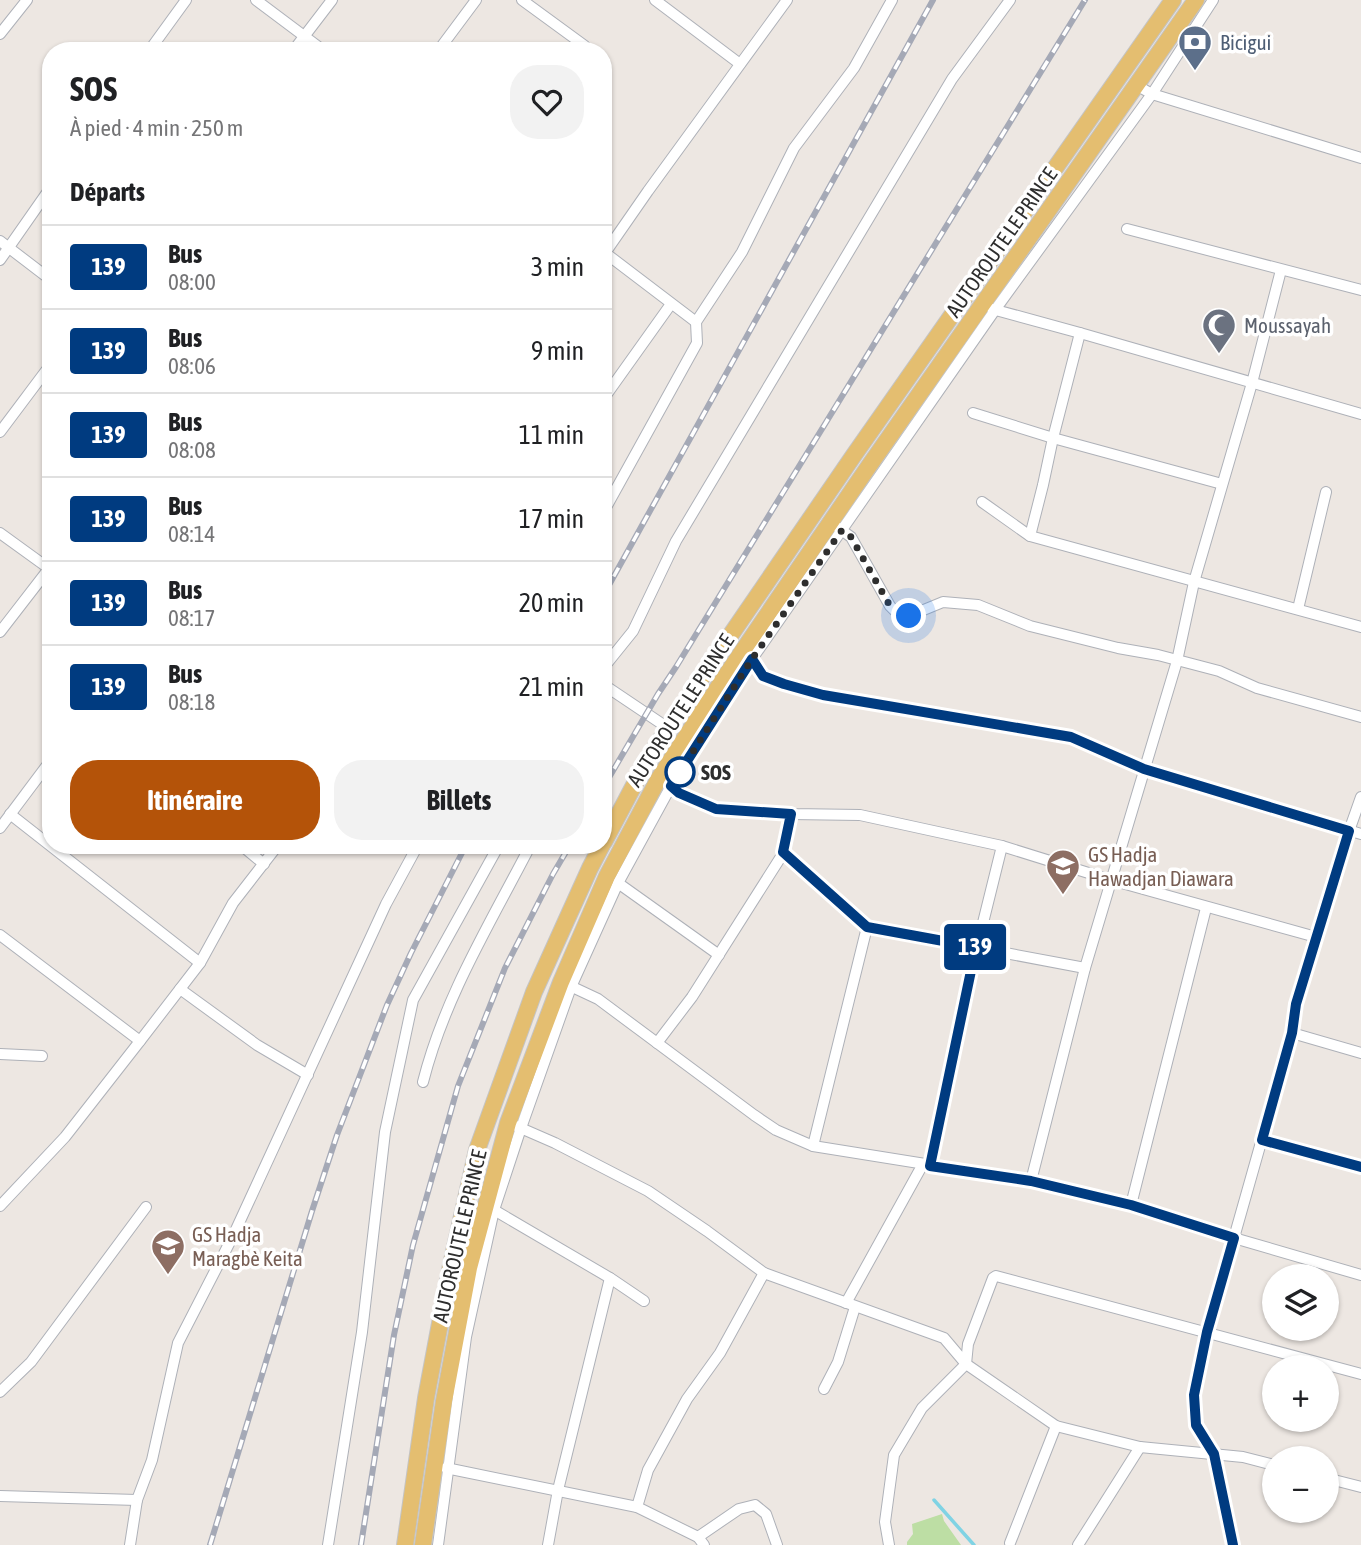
<!DOCTYPE html>
<html lang="fr">
<head>
<meta charset="utf-8">
<style>
  :root { --surface:#fff; --page:#f2f2f2; --text:#202124; --muted:#757577; --line:#e0e0e0; --accent:#b45309 }
  body { margin:0; font-family:"Asap Condensed",sans-serif; background:var(--page); color:var(--text); height:100vh; display:flex; flex-direction:column; font-size:26px; white-space:nowrap }
  * { box-sizing:border-box; margin:0 }
  p { font-size:23px; color:var(--muted) }
  .icon { flex:none; width:38px; height:38px; fill:none; stroke:currentColor; stroke-width:2; stroke-linecap:round; stroke-linejoin:round }
  .map { position:relative; flex:1; overflow:hidden }
  .panel { position:absolute; left:42px; top:42px; width:570px; height:812px; display:flex; flex-direction:column; background:var(--surface); border-radius:28px; box-shadow:0 2px 5px #0004 }
  .panel>* { flex:none }
  .badge { padding:0 14px; border-radius:5px; font-size:24px; line-height:46px }
  .controls { position:absolute; left:1262px; top:1264px; display:grid; gap:14px }
  .controls a { display:grid; place-items:center; width:77px; height:77px; border-radius:50%; background:var(--surface); box-shadow:0 2px 5px #0004; font-size:35px }
  .you { position:absolute; width:35px; height:35px; margin:-18px; border:5px solid #fff; border-radius:50%; background:#1a73e8; box-shadow:0 0 0 10px #1a73e833 }
  .map>.badge { position:absolute; translate:-50% -50%; box-shadow:0 0 0 4px #fff }
  h2 { padding:0 28px; font-size:26px; line-height:63px }
  .round { display:grid; place-items:center; flex:none; width:74px; height:74px; border-radius:28px; background:var(--page) }
  .overview { display:flex; align-items:center; justify-content:space-between; height:119px; padding:0 28px }
  h1 { font-size:33px; font-weight:700; line-height:52px }
  .action { display:flex; gap:14px; margin-top:auto; padding:14px 28px }
  .action a { flex:1; height:80px; border-radius:28px; background:var(--accent); color:#fff; font-size:28px; font-weight:700; line-height:80px; text-align:center }
  .action a+a { background:var(--page); color:var(--text) }
  ul { padding:0; list-style:none }
  li { display:flex; align-items:center; gap:21px; height:84px; padding:0 28px; border-top:2px solid var(--line) }
  li div { flex:1 }
  li b { display:block; font-size:26px }
  li em { font-style:normal }
  li .badge { min-width:77px; font-weight:700; text-align:center }
  .map>svg:first-child { display:block }
</style>
</head>
<body>
<div class="map">
<svg width="1361" height="1545" viewBox="0 0 1361 1545">
  <rect width="100%" height="100%" fill="#ede7e2"/>
  <polygon fill="#bddea4" points="942,1514 944,1521 961,1545 907,1545 907,1542 913,1534 912,1524"/>
  <g fill="none" stroke-linecap="round" stroke-linejoin="round">
    <polyline stroke="#80d3e4" stroke-width="3.5" points="934,1500 974,1545"/>
    <g stroke="#aeb1b8" stroke-width="12">
      <g id="minor">
        <polyline points="256,0 324,51"/>
        <polyline points="522,0 585,46"/>
        <polyline points="655,0 740,64"/>
        <polyline points="0,34 27,0"/>
        <polyline points="149,51 186,0"/>
        <polyline points="293,51 332,0"/>
        <polyline points="438,51 476,0"/>
        <polyline points="1136,85 1152,94 1361,158"/>
        <polyline points="1127,229 1361,290"/>
        <polyline points="0,241 51,280"/>
        <polyline points="604,252 696,322"/>
        <polyline points="605,253 648,191 787,0"/>
        <polyline points="0,260 51,187"/>
        <polyline points="992,309 1080,333 1361,414"/>
        <polyline points="604,398 671,304"/>
        <polyline points="973,413 1053,438 1222,484"/>
        <polyline points="0,432 51,364"/>
        <polyline points="982,502 1030,536 1361,627"/>
        <polyline points="604,511 697,343 696,322 742,252 794,148 854,68 892,0"/>
        <polyline points="837,527 851,537 890,606 898,614 909,616 943,602 978,605 1030,626 1118,648 1158,655 1219,671 1257,688 1361,717"/>
        <polyline points="0,533 51,570"/>
        <polyline points="1030,536 1043,485 1053,438 1080,333"/>
        <polyline points="1298,609 1326,492"/>
        <polyline points="0,632 51,566"/>
        <path d="M747 657C755 661 756 668 762 674 773 684 808 691 823 696L1071 738 1144 769 1361 834"/>
        <polyline points="604,667 633,631 676,541 952,79 1010,0"/>
        <polyline points="604,685 668,728"/>
        <polyline points="668,784 679,793 716,809 791,814 860,815 1002,846 1111,880 1316,937"/>
        <polyline points="10,814 200,963"/>
        <polyline points="0,828 51,760"/>
        <polyline points="241,845 264,864"/>
        <polyline points="784,852 867,927 1085,968"/>
        <polyline points="618,883 719,955"/>
        <polyline points="0,935 140,1041"/>
        <polyline points="566,984 598,999 754,1115 776,1130 813,1146 1031,1181 1131,1205 1234,1238 1361,1275"/>
        <polyline points="180,989 257,1045 308,1075"/>
        <polyline points="1292,1033 1361,1053"/>
        <polyline points="657,1043 692,997 784,852 791,814"/>
        <polyline points="0,1054 42,1056"/>
        <path d="M423 1082C444 999 488 927 527 852L516 845"/>
        <polyline points="516,1126 555,1143 648,1191 707,1231 764,1273 944,1338 966,1364 1056,1426 1140,1447 1243,1457 1274,1465"/>
        <polyline points="1262,1140 1361,1167"/>
        <polyline points="813,1146 867,927"/>
        <polyline points="930,1166 977,947 1002,846"/>
        <polyline points="1031,1181 1085,968 1177,661 1194,582 1252,383 1281,270"/>
        <polyline points="1131,1205 1206,908"/>
        <polyline points="0,1206 65,1137 140,1041 200,963 233,903 278,845"/>
        <polyline points="494,1210 610,1278 644,1301"/>
        <polyline points="846,1303 923,1164"/>
        <polyline points="824,1389 838,1362 855,1307"/>
        <polyline points="0,1392 31,1362 146,1207"/>
        <polyline points="446,1468 637,1507 698,1537 704,1545"/>
        <polyline points="1326,1478 1361,1487"/>
        <polyline points="0,1496 137,1500"/>
        <polyline points="637,1507 648,1470 687,1399 720,1353 764,1273"/>
        <polyline points="698,1537 739,1509 755,1505 766,1514 777,1545"/>
        <polyline points="1010,1543 1056,1426"/>
        <polyline points="130,1545 137,1500 152,1460 178,1343 233,1236 386,904 418,845"/>
        <polyline points="328,1545 362,1332 385,1132 413,1000 499,845"/>
        <polyline points="438,1545 466,1337 494,1210 521,1128 571,987 618,883 671,786 752,659 995,310 1152,94 1213,0"/>
        <polyline points="548,1545 558,1490 610,1278"/>
        <polyline points="889,1545 885,1522 894,1455 922,1408 966,1364 968,1344 993,1278 996,1276 1361,1374"/>
        <polyline points="1078,1545 1140,1447"/>
        <polyline points="1233,1545 1214,1454 1196,1425 1194,1395 1207,1333 1292,1033 1296,1004 1349,831 1361,797"/>
      </g>
    </g>
    <g stroke="#c4c4c4" stroke-width="18">
      <g id="primary">
        <polyline points="604,842 649,757 706,671 854,455 1173,0"/>
        <polyline points="405,1545 426,1398 451,1265 477,1150 534,992 590,868 602,845"/>
        <polyline points="423,1545 444,1401 469,1268 508,1123 561,982 607,876 659,778 722,681 869,466 1196,0"/>
      </g>
    </g>
    <use href="#minor" stroke="#fff" stroke-width="10"/>
    <use href="#primary" stroke="#e4be70" stroke-width="16"/>
    <g stroke="#a5a9b6" stroke-width="6">
      <g id="rail">
        <polyline points="604,594 933,0"/>
        <polyline points="604,786 658,694 676,667 1085,0"/>
        <polyline points="210,1545 312,1211 337,1135 387,1005 411,953 466,845"/>
        <polyline points="361,1545 394,1335 413,1245 458,1086 505,968 553,874 570,845"/>
      </g>
    </g>
    <use href="#rail" stroke="#fff" stroke-width="3.5" stroke-dasharray="10" stroke-linecap="butt"/>
  </g>
  <g fill="none" stroke-linecap="round" stroke-linejoin="round">
    <g stroke="#fff" stroke-width="16">
      <polyline id="line" points="1233,1545 1214,1454 1196,1425 1194,1395 1207,1332 1234,1238 1131,1205 1031,1181 930,1166 976,947 867,927 783,852 791,814 716,809 679,793 671,786 752,659 763,676 784,684 823,695 1071,737 1144,769 1349,831 1296,1004 1292,1033 1262,1140 1361,1167"/>
    </g>
    <use href="#line" stroke="#003b80" stroke-width="10"/>
    <polyline stroke="#2e2e2e" stroke-width="7" stroke-dasharray="0 12.6" points="680,772 752,659 842,530 851,537 890,606 898,614 909,616"/>
  </g>
  <defs>
    <g id="bank-pin" transform="scale(1.75)"><path d="M0 17L-7.5 6A9.5 9.5 0 1 1 7.5 6Z" fill="#5c6f8a" stroke="#fff"/><path d="M-6-4H6V4H-6ZM0-2.3a2.3 2.3 0 1 0 0 4.6a2.3 2.3 0 1 0 0-4.6Z" fill="#fff"/></g>
    <g id="mosque-pin" transform="scale(1.75)"><path d="M0 17L-7.5 6A9.5 9.5 0 1 1 7.5 6Z" fill="#6b7280" stroke="#fff"/><path d="M3.5-4.9A6 6 0 1 0 3.5 4.9A5 5 0 1 1 3.5-4.9Z" fill="#fff"/></g>
    <g id="school-pin" transform="scale(1.75)"><path d="M0 17L-7.5 6A9.5 9.5 0 1 1 7.5 6Z" fill="#8d6e63" stroke="#fff"/><path d="M0-5L7-2L0 1L-7-2ZM-4 1L0 2.5L4 1V4Q0 6-4 4Z" fill="#fff"/></g>
  </defs>
  <g fill-rule="evenodd">
    <use href="#bank-pin" x="1195" y="42"/>
    <use href="#mosque-pin" x="1219" y="325"/>
    <use href="#school-pin" x="1063" y="866"/>
    <use href="#school-pin" x="168" y="1246"/>
  </g>
  <circle fill="#fff" stroke="#003b80" stroke-width="3.5" cx="680" cy="772" r="14"/>
  <g text-anchor="middle" dominant-baseline="central" stroke-width="7" stroke-linejoin="round" paint-order="stroke">
    <g font-size="21" fill="#4e5e75" stroke="#fff" text-anchor="start">
      <text x="1220" y="42">Bicigui</text>
    </g>
    <g font-size="21" fill="#2e2e2e" stroke="#fff">
      <text transform="translate(1001 242) rotate(-55)">AUTOROUTE LE PRINCE</text>
      <text transform="translate(680 710) rotate(-57)">AUTOROUTE LE PRINCE</text>
      <text transform="translate(459 1236) rotate(-77)">AUTOROUTE LE PRINCE</text>
    </g>
    <g font-size="21" fill="#5b616d" stroke="#fff" text-anchor="start">
      <text x="1244" y="325">Moussayah</text>
    </g>
    <g font-size="21" font-weight="bold" fill="#2e2e2e" stroke="#fff" text-anchor="start">
      <text x="701" y="772">SOS</text>
    </g>
    <g font-size="21" fill="#785e54" stroke="#fff" text-anchor="start">
      <text x="1088" y="854">GS Hadja<tspan x="1088" dy="24">Hawadjan Diawara</tspan></text>
      <text x="192" y="1234">GS Hadja<tspan x="192" dy="24">Maragbè Keita</tspan></text>
    </g>
  </g>
</svg>
<div class="controls">
<a><svg class="icon" aria-label="layers" viewBox="0 0 24 24"><path d="M12 4l9 5-9 5-9-5zM3 14l9 5 9-5"/></svg></a>
<a>+</a>
<a>−</a>
</div>
<div class="you" style="left:909px;top:616px"></div>
<b class="badge" style="left:975px;top:947px;background:#003b80;color:#fff">139</b>
<section class="panel">
<div class="overview"><div><h1>SOS</h1><p>À pied · 4 min · 250 m</p></div><a class="round"><svg class="icon" aria-label="heart" viewBox="0 0 24 24"><path d="M12 20l-8-8c-3-5 5-10 8-4 3-6 11-1 8 4z"/></svg></a></div>
<h2>Départs</h2>
<ul>
<li><span class="badge" style="background:#003b80;color:#fff">139</span><div><b>Bus</b><p>08:00</p></div><em>3 min</em></li>
<li><span class="badge" style="background:#003b80;color:#fff">139</span><div><b>Bus</b><p>08:06</p></div><em>9 min</em></li>
<li><span class="badge" style="background:#003b80;color:#fff">139</span><div><b>Bus</b><p>08:08</p></div><em>11 min</em></li>
<li><span class="badge" style="background:#003b80;color:#fff">139</span><div><b>Bus</b><p>08:14</p></div><em>17 min</em></li>
<li><span class="badge" style="background:#003b80;color:#fff">139</span><div><b>Bus</b><p>08:17</p></div><em>20 min</em></li>
<li><span class="badge" style="background:#003b80;color:#fff">139</span><div><b>Bus</b><p>08:18</p></div><em>21 min</em></li>
</ul>
<div class="action"><a>Itinéraire</a><a>Billets</a></div>
</section>
</div>
</body>
</html>
